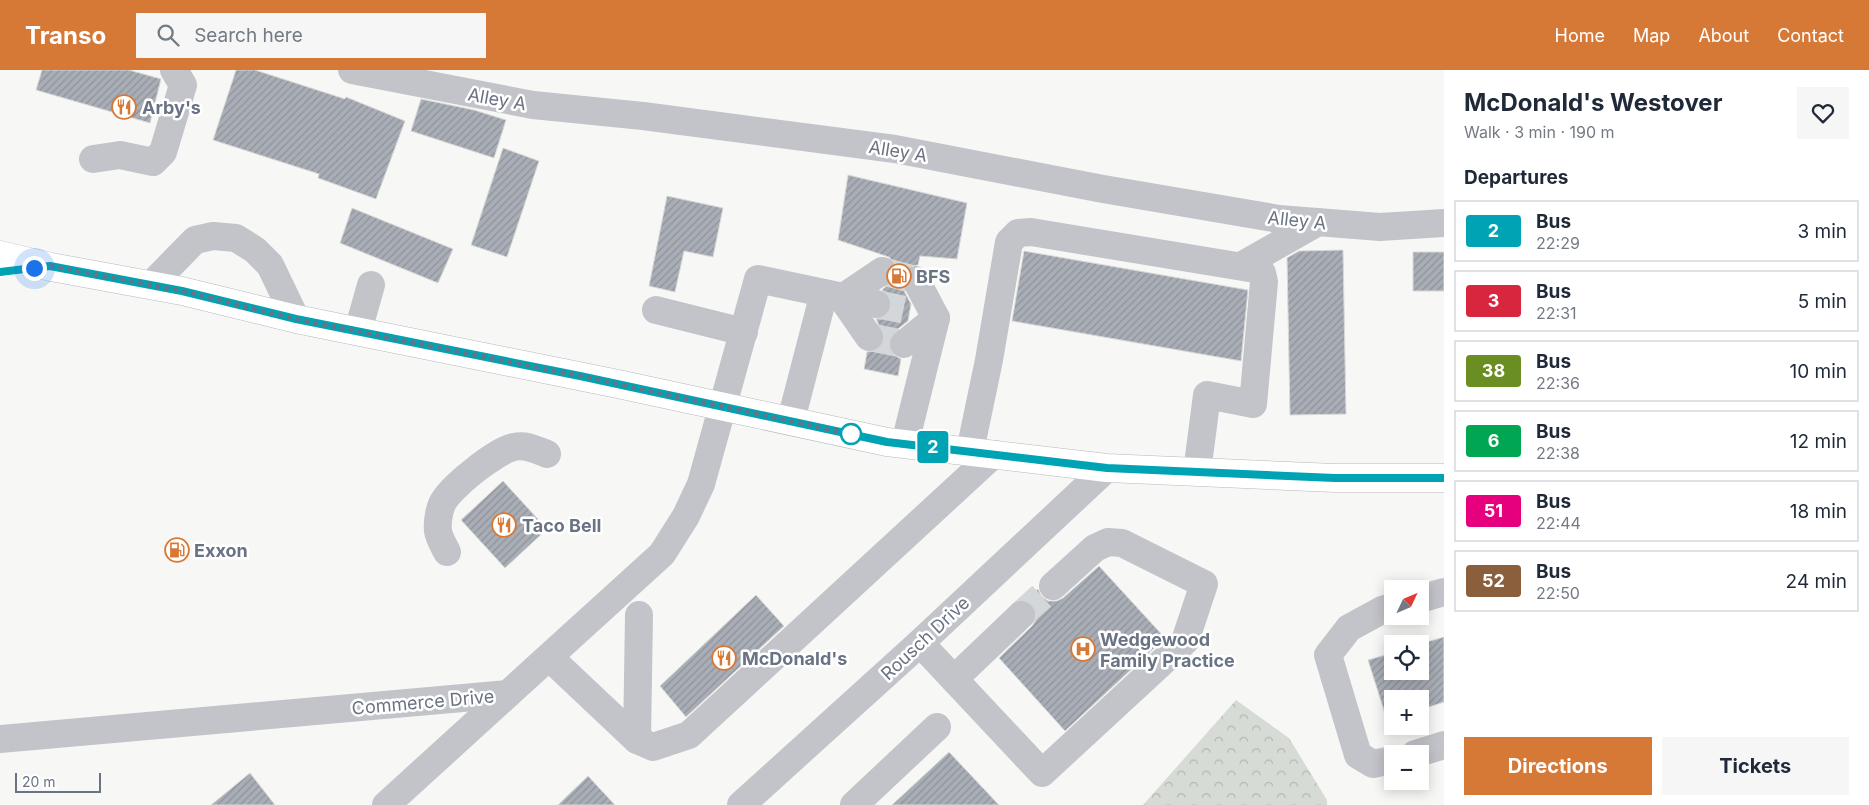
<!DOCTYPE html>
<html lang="en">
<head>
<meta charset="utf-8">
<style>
  :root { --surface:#fff; --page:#f6f6f7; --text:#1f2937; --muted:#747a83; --line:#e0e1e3; --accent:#d77936 }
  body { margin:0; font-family:Inter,sans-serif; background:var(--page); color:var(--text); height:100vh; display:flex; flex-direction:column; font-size:19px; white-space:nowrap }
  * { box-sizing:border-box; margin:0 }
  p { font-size:16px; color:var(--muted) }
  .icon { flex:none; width:28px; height:28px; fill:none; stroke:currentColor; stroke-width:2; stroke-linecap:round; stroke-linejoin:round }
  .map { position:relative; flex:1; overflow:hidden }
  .drawer { display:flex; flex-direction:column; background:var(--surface); width:425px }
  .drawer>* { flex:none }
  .badge { padding:0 10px; border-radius:4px; font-size:18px; line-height:32px }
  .needle { width:32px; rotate:46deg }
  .controls { position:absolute; left:1384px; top:510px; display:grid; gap:10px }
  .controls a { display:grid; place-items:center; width:45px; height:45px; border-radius:0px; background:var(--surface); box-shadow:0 2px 12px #0003; font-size:25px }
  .scale { position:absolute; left:15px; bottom:12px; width:86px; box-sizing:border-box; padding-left:5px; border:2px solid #697384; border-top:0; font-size:14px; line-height:18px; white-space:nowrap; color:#697384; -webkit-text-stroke:4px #fff; paint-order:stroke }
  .you { position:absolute; width:25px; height:25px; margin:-12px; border:4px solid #fff; border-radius:50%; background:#1a73e8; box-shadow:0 0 0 8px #1a73e833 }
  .map>.badge { position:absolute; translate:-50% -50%; box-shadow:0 0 0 2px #fff }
  h2 { padding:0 20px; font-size:19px; line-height:45px }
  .round { display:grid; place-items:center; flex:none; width:52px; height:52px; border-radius:0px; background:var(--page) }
  .headline { display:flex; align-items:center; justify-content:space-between; height:85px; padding:0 20px }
  h1 { font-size:24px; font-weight:700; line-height:38px }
  .action { display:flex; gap:10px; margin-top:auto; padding:10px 20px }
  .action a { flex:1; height:58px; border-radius:0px; background:var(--accent); color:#fff; font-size:20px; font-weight:700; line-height:58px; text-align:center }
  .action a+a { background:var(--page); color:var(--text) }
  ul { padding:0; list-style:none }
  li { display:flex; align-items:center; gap:15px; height:62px; margin:0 10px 8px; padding:0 10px; border:2px solid var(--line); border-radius:0px }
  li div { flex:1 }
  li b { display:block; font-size:19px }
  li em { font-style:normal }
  li .badge { min-width:55px; font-weight:700; text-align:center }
  header { display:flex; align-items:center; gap:30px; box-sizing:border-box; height:70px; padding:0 25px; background:var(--accent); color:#fff }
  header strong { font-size:24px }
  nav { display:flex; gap:28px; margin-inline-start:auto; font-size:18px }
  .search { width:350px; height:45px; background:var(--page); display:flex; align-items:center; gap:12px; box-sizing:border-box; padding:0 18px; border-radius:0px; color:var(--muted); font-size:19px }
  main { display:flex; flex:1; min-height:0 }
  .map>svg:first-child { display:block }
</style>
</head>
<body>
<header>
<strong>Transo</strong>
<div class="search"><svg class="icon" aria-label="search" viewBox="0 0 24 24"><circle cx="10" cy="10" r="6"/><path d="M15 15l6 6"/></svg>Search here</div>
<nav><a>Home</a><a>Map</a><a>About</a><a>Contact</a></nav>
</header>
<main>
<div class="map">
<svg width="1444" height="735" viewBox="0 0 1444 735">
  <defs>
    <pattern id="forest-crowns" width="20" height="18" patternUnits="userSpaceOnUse" patternTransform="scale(1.25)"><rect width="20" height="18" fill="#d6dcd5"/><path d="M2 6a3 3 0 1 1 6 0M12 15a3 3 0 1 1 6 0" fill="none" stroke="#b2b7b2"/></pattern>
    <pattern id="building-hatch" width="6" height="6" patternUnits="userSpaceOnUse" patternTransform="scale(1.25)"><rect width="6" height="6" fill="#a9aeb6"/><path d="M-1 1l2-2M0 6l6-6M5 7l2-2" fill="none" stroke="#8e929a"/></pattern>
  </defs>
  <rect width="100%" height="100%" fill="#f7f8f5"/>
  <polygon fill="url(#forest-crowns)" points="1236,630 1289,668 1327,730 1327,735 1143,735"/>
  <g fill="url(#building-hatch)" stroke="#d9d9d8">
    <polygon points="42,0 129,0 161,9 150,53 36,20"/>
    <polygon points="236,0 255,0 345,29 346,27 405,51 376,129 318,108 319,104 213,70"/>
    <polygon points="421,29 474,40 506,50 494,88 411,61"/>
    <polygon points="503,78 539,91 507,187 471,175"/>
    <polygon points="848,105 967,133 957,189 920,186 918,195 909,196 903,202 900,209 902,217 911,234 908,251 894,262 889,269 889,276 892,284 901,289 898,306 864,299 867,282 877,280 883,273 884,265 876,249 881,249 887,245 891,238 891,229 887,223 882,220 896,208 897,199 895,193 889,187 838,170"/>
    <polygon points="667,126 723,138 713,187 684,181 675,222 649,216"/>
    <polygon points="352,138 453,179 438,213 340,173"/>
    <polygon points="1343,180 1346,344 1290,345 1287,188 1299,181"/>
    <polygon points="1024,181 1248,220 1241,291 1012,251"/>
    <rect x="1413" y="182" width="31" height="39"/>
    <polygon points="503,411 547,459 505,498 461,450"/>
    <polygon points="1099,496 1165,568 1065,661 999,588 1032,556 1036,550 1036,541 1033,535 1026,530 1038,519 1041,526 1048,531 1057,531 1063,528"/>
    <polygon points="756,525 784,556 686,647 660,616"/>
    <polygon points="1444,567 1444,632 1420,640 1420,629 1392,629 1392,648 1387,650 1368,590 1392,583 1392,601 1420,601 1420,574"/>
    <polygon points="949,682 999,735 892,735"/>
    <polygon points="250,703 275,735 211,735"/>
    <polygon points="588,706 615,735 558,735"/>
  </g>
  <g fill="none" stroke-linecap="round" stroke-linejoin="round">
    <g stroke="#d4d7d9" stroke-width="28" stroke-dasharray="28 14" stroke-linecap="butt">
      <polyline points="882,201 916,210"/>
      <polyline points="876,234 910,241"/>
      <polyline points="869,267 904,274"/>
      <polyline points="1021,545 1053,516"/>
    </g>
    <g stroke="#b5b8bd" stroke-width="29">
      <polyline id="major" points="0,185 51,197 182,221 296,249 618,314 887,372 1107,398 1335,408 1444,408"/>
    </g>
    <g stroke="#c2c4c9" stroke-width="28">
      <polyline points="352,0 533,35 643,46 895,79 1103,119 1279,149 1380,157 1444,153"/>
      <polyline points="93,89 120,85 153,92 163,82 183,15 174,0"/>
      <polyline points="1241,196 1318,152"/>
      <polyline points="151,215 195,170 213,166 236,168 255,180 270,195 296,249"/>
      <polyline points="842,228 869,267"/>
      <polyline points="842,228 882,201"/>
      <polyline points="656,240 744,262"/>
      <polyline points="358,261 371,215"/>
      <polyline points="904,274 936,248"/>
      <polyline points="791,350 824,223"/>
      <polyline points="905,373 936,248 916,210"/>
      <polyline points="970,381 989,290 1009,172 1018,163 1031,162 1255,199 1262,203 1264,212 1253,334 1207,325 1197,402"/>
      <path d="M447 482C444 476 439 468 438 461 437 453 439 441 442 434 449 418 497 380 514 377 526 374 537 380 547 384"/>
      <polyline points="1420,529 1444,522"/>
      <polyline points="1392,537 1382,540 1349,558 1328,585 1358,685 1373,694 1392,690"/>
      <polyline points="920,573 1042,703 1185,571 1204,514 1122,473 1108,472 1095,478 1053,516"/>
      <polyline points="549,587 637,670 653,677 689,665 994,384"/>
      <polyline points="954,609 1021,545"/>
      <polyline points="0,669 508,624 662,484 686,446 701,414 758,209 876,234"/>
      <polyline points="637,670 639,545"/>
      <polyline points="1415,684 1444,675"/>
      <polyline points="386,735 508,624"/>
      <polyline points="741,735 920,573 1107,398"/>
      <polyline points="854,735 937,657"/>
    </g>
    <use href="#major" stroke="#fff" stroke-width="28"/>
  </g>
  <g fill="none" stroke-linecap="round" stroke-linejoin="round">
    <g stroke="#fff" stroke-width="11">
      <polyline id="line" points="0,202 50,196 182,221 296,249 580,306 887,372 1107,398 1335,408 1444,408"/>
    </g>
    <use href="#line" stroke="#00a3b4" stroke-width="8"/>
    <polyline stroke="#697384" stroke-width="5" stroke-dasharray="0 9" points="34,198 50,196 182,221 296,249 580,306 851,364"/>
  </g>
  <defs>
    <g id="restaurant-ring" transform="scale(1.25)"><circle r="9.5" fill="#fff" stroke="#d77936" stroke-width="1.5"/><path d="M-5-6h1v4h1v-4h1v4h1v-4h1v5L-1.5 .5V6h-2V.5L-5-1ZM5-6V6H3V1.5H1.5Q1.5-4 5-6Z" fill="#d77936"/></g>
    <g id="fuel-ring" transform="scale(1.25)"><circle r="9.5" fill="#fff" stroke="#d77936" stroke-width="1.5"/><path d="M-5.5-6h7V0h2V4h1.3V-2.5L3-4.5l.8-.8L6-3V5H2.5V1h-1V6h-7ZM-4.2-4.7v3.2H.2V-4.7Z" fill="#d77936"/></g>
    <g id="hospital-ring" transform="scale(1.25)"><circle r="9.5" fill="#fff" stroke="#d77936" stroke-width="1.5"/><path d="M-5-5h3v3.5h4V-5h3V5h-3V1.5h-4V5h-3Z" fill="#d77936"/></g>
  </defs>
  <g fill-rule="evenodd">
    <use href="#restaurant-ring" x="124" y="37"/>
    <use href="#fuel-ring" x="899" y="206"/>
    <use href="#restaurant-ring" x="504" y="455"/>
    <use href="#fuel-ring" x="177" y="480"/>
    <use href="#hospital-ring" x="1083" y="579"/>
    <use href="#restaurant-ring" x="724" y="588"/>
  </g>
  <circle fill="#fff" stroke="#00a3b4" stroke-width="2.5" cx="851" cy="364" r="10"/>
  <g text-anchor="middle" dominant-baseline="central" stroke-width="5" stroke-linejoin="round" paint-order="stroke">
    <g font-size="18" fill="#697384" stroke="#fff">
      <text transform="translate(497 29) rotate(10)">Alley A</text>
      <text transform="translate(898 81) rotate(9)">Alley A</text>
      <text transform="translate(1297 150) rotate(6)">Alley A</text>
      <text transform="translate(925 568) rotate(-43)">Rousch Drive</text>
      <text transform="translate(423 632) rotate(-5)">Commerce Drive</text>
    </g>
    <g font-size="18" font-weight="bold" fill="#697384" stroke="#fff" text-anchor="start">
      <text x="142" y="37">Arby's</text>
      <text x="916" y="206">BFS</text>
      <text x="522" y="455">Taco Bell</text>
      <text x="194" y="480">Exxon</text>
      <text x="1100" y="569">Wedgewood<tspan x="1100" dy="21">Family Practice</tspan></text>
      <text x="742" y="588">McDonald's</text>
    </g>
  </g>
</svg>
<div class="controls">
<a><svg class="needle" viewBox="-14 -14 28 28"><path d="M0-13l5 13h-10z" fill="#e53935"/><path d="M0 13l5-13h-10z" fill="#747a83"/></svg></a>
<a><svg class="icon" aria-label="locate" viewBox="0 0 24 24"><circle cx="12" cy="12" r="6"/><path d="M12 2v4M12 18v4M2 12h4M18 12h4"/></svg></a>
<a>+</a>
<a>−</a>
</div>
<div class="scale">20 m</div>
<div class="you" style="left:34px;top:198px"></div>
<b class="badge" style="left:933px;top:377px;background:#00a3b4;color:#fff">2</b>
</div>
<section class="drawer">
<div class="headline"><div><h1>McDonald's Westover</h1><p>Walk · 3 min · 190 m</p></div><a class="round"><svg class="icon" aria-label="heart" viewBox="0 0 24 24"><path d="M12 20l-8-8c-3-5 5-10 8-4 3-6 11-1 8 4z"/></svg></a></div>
<h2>Departures</h2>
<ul>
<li><span class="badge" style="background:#00a3b4;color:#fff">2</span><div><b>Bus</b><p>22:29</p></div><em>3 min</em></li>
<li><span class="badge" style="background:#d7263d;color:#fff">3</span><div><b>Bus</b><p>22:31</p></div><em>5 min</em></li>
<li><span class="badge" style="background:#6b8e23;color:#fff">38</span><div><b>Bus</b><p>22:36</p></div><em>10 min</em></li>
<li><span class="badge" style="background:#00a651;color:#fff">6</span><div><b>Bus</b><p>22:38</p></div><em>12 min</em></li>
<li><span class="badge" style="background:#e6007e;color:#fff">51</span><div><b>Bus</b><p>22:44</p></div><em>18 min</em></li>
<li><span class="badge" style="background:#8b5e3c;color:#fff">52</span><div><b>Bus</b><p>22:50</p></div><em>24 min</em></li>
</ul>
<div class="action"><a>Directions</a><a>Tickets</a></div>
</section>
</main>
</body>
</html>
